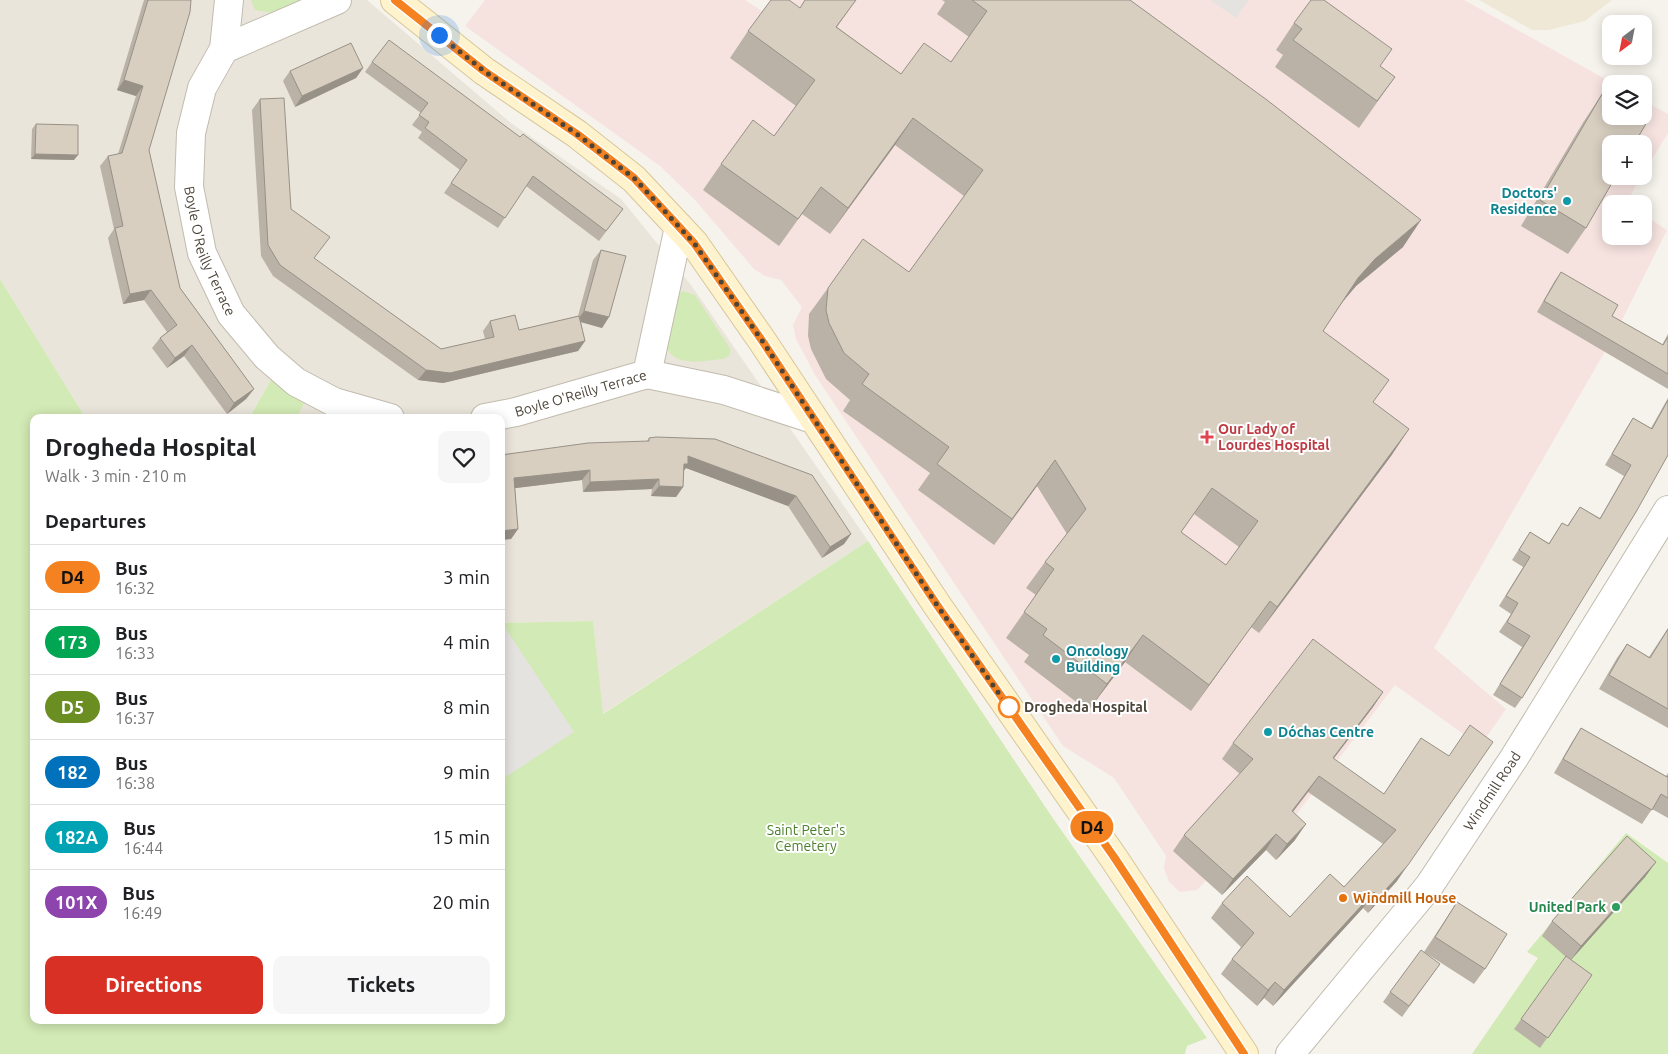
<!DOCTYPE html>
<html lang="en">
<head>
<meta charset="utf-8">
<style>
  :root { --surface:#fff; --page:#f6f6f6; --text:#202124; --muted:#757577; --line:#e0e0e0; --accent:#d93025 }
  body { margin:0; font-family:Ubuntu,sans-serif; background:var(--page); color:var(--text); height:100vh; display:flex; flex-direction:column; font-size:19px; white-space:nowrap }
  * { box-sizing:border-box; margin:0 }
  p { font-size:16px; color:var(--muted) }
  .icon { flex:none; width:28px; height:28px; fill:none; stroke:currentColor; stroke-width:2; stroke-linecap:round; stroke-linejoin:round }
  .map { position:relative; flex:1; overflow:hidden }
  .side { position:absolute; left:30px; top:414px; width:475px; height:610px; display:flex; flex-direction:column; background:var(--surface); border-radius:10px; box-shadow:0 2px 12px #0003 }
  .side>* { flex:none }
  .badge { padding:0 10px; border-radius:16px; font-size:18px; line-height:32px }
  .needle { width:32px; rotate:212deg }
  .fabs { position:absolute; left:1602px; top:15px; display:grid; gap:10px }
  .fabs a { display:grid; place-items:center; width:50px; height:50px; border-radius:10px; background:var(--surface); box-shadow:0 2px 12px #0003; font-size:25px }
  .you { position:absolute; width:25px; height:25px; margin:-12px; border:4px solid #fff; border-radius:50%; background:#1a73e8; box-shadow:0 0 0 8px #1a73e833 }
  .map>.badge { position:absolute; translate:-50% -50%; box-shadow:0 0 0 2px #fff }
  h2 { padding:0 15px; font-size:19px; line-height:45px }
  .round { display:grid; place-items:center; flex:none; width:52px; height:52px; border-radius:10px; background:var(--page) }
  .overview { display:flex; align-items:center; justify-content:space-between; height:85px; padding:0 15px }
  h1 { font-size:24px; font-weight:700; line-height:38px }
  .cta { display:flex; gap:10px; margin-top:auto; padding:10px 15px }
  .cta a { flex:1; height:58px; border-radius:10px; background:var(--accent); color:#fff; font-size:20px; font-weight:700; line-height:58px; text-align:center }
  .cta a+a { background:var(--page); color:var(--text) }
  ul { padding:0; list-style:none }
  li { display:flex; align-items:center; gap:15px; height:65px; padding:0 15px; border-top:1px solid var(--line) }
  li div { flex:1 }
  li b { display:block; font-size:19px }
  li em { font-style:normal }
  li .badge { min-width:55px; font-weight:700; text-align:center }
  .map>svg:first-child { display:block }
</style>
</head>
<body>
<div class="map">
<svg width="1668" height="1054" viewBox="0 0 1668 1054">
  <rect width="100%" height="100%" fill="#f6f3ec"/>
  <polygon fill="#eae5da" points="0,0 367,0 511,123 621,199 691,285 868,541 602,714 593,621 501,623 501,418 297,417 306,400 271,380 249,417 85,417 0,279"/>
  <polygon fill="#efe8d6" points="1479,0 1612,0 1585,21 1549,30 1532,30"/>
  <polygon fill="#f6e3e0" points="485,0 745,0 762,11 770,0 1464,0 1614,84 1611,84 1611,116 1644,116 1644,101 1668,114 1668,133 1644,172 1644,144 1611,144 1611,176 1641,176 1626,204 1611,204 1611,236 1644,236 1644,215 1667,230 1615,334 1434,648 1506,709 1480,746 1395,685 1286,828 1241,843 1197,890 1180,892 1169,882 1164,868 1166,856 1114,778 1063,746 815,375 796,339 793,325 802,307 781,280 765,276 754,269 695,200 660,166 465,26"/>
  <g fill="#d2eab5">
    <polygon points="251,0 301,0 273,13 255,10"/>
    <polygon points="0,279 85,417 34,418 34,1020 501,1020 501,623 593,621 603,714 868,541 1052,817 1207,1038 1187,1046 1185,1054 0,1054"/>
    <path d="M682 291 695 295 731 350 729 356 724 359C705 360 673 369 666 345L677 295Z"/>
    <polygon points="271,380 306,400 297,417 249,418"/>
    <polygon points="1626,833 1668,863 1668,1054 1472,1054 1538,958 1527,952"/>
  </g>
  <g fill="#e5e3e0">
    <polygon points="1210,0 1249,0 1236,18"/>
    <polygon points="502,623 574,732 501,780 501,624"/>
  </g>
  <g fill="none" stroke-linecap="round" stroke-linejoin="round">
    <g stroke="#c2bbae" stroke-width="30">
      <g id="minor">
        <path id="s1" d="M229 0 224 49 202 88 191 133 189 187 202 253 231 314 267 357 296 382 334 402 390 418"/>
        <polyline points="224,49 337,0"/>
        <polyline points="647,374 724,390 813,419"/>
        <path id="s2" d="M485 418 516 412 647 374 679 227"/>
      </g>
    </g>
    <g stroke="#c2bbae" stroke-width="30">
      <g id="tertiary">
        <path id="s3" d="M1290 1054 1429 886 1514 758 1668 510"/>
      </g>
    </g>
    <g stroke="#d6c79b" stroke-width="30">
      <polyline id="secondary" points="395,0 484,71 577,134 634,179 694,243 763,342 937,605 1113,857 1244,1054"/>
    </g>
    <use href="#minor" stroke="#fff" stroke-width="28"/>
    <use href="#tertiary" stroke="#fff" stroke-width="28"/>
    <use href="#secondary" stroke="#fff3cd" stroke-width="28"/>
  </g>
  <g fill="#bab2a6" fill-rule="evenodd">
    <polygon points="144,0 191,0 149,150 180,288 254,389 246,399 227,414 184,356 167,368 152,348 160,338 167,332 144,300 123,304 108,238 114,229 100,166 108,156 118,154 136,96 117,90"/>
    <path d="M805 0H856L837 27 901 74 951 62 969 37 937 14 945 2 942 0H1130L1403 247 1356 286 1344 300 1323 331 1373 403 1409 429 1391 456 1259 633 1251 627 1191 711 1125 662 1088 711 1024 662 1029 655 1006 638 1036 595 1026 588 1045 562 1067 534 1037 486 994 545 918 490 930 473 843 411 850 400 826 379 811 349 808 336 809 314 828 288 909 272 964 196 895 145 830 234 802 214 779 246 703 190 721 164 774 136 796 106 730 58 748 31 800 8ZM1194 514 1239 547 1226 565 1181 532Z"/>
    <polygon points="1294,23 1380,66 1395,77 1359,128 1275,67 1283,55 1276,50"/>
    <polygon points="372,62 520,137 623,209 599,241 526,186 498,228 444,193 460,170 418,138 422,132 412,125 421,113 365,72"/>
    <polygon points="363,68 356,78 295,107 283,81 290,71"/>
    <polygon points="1602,94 1586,228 1568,254 1521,226 1584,121"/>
    <polygon points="260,99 291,209 314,259 441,349 485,339 483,331 490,321 519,330 578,316 593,260 601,250 609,317 602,328 581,322 585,341 578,351 443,383 418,380 273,276 261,256 252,110"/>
    <polygon points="36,124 74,160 31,159 32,129"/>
    <polygon points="1561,272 1612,316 1662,345 1668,334 1668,389 1537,312 1554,282"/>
    <polygon points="1668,398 1668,455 1522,698 1515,708 1493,695 1522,647 1499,632 1511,614 1499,606 1523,567 1512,560 1530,532 1549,543 1562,523 1567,526 1580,507 1600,518 1624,476 1605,465 1626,429 1633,418 1651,428"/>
    <polygon points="649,438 715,439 851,534 844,544 822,558 788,506 686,468 684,470 683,487 676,497 651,496 652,489 583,492 582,480 515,488 518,529 511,539 501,540 501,455 647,441"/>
    <polygon points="1668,628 1668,728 1599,689 1617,658 1627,644 1649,657"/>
    <polygon points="1383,692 1373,707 1333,759 1384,794 1421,738 1397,881 1368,913 1363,908 1273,1006 1264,998 1257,1006 1221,974 1232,959 1241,947 1211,918 1222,903 1290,917 1344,887 1383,844 1308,792 1293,812 1295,840 1276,860 1266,850 1222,895 1173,851 1184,835 1240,774 1222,759 1233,743"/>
    <polygon points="1581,728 1666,776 1668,773 1668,818 1652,809 1642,824 1554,773 1572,742"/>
    <polygon points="1656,862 1645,877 1571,960 1592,975 1540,1048 1514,1029 1566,957 1542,936 1552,921"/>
    <polygon points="1457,902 1485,969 1474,984 1424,952"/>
    <polygon points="1440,964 1402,1017 1383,1002 1390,992"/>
  </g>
  <g fill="#979187">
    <polygon points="363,68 356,78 295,107 302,96"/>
    <polygon points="124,80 143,86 136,96 117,90"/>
    <polygon points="913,118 895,145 830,234 848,208"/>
    <polygon points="35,154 78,155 74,160 31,159"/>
    <polygon points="1421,220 1403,247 1356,286 1340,305 1358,278 1375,259"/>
    <polygon points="151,290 144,300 123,304 130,294"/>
    <polygon points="584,311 609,317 602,328 577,321"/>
    <polygon points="585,341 578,351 443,383 418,380 426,370"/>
    <polygon points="192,345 184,356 167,368 175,358"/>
    <polygon points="254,389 246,399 227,414 234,403"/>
    <polygon points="1409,429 1391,456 1259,633 1277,607"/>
    <polygon points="688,456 796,496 788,506 686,468 681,474 677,474"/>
    <polygon points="1055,460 1037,486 994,545 1012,519"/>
    <polygon points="590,470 582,480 507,489 514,478"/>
    <polygon points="659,479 652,489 583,492 590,482"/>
    <polygon points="659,486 683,487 676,497 651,496"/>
    <polygon points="518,529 511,539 501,540 501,531"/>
    <polygon points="851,534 844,544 822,558 830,547"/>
    <polygon points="1270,601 1251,627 1191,711 1209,685"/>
    <polygon points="1143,635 1125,662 1088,711 1107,684"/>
    <polygon points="1383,692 1373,707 1322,774 1333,758"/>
    <polygon points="1319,776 1308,792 1281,827 1292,811"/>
    <polygon points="1306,824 1295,840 1276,860 1287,844"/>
    <polygon points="1276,834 1266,850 1222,895 1233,879"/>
    <polygon points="1656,862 1645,877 1570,961 1581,946"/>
    <polygon points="1408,865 1397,881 1368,913 1379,897"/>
    <polygon points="1374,892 1363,908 1273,1006 1284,990"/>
    <polygon points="1275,982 1264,998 1257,1006 1268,990"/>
  </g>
  <g fill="#d8cfc1" stroke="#979187" fill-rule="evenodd">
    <polygon points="148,0 191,0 190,12 149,150 180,288 254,389 234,403 192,345 175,358 160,338 177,325 151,290 130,294 115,228 123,226 108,156 122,153 143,86 124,80"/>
    <path d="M771 0H789L800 8 805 0H856L836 27 901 74 924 43 951 62 987 11 972 0H1130L1267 100 1421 220 1375 259 1358 278 1323 331 1389 380 1373 402 1409 429 1277 607 1270 601 1209 685 1143 635 1107 684 1043 635 1047 629 1024 612 1054 569 1045 562 1086 509 1055 460 1012 519 937 464 949 447 862 384 869 374 844 353 829 323 826 310 828 288 863 239 909 272 983 170 913 118 848 208 821 187 798 219 721 164 753 120 774 136 815 80 748 31ZM1212 488 1258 521 1226 565 1181 532Z"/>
    <polygon points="1311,0 1324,0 1392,49 1380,66 1395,77 1377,101 1293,40 1302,29 1294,23"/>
    <polygon points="389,40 520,137 523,134 623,209 606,231 533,176 505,218 451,183 467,160 425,128 429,122 419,115 428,103 372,62"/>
    <polygon points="351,43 363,68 302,96 290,71"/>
    <polygon points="1602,94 1611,100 1611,116 1637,116 1647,122 1634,144 1611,144 1611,176 1616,176 1586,228 1540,200"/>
    <polygon points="284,98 291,209 330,237 314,258 441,349 494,337 490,321 515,315 519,330 579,316 585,341 450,373 426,370 280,265 268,245 260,99"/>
    <polygon points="36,124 78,125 78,155 35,154"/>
    <polygon points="601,250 626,256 609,317 584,311"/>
    <polygon points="1561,272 1618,305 1612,316 1663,345 1668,337 1668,374 1544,301"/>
    <polygon points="1668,400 1668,455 1636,512 1522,698 1500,684 1530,636 1507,622 1518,603 1506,596 1530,557 1519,550 1530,532 1549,544 1562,523 1568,526 1580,507 1600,519 1631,465 1612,454 1633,418 1652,429"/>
    <polygon points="656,437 715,439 812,475 851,534 830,547 796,496 688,456 688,464 684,464 683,487 659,486 659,479 590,482 590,470 514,478 518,529 501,531 501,455 588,443 649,441 649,438"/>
    <polygon points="1668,629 1668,709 1609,675 1627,644 1650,658"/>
    <polygon points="1313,639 1383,692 1333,758 1384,794 1421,738 1449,756 1470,725 1493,742 1408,865 1379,897 1374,892 1284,990 1275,982 1268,990 1232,959 1254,933 1222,903 1247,876 1290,917 1330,874 1344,887 1396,830 1319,776 1292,811 1306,824 1287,844 1276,834 1233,879 1184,835 1253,759 1233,743"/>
    <polygon points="1581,728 1667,777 1668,776 1668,798 1661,794 1652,810 1563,759"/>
    <polygon points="1627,836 1656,862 1581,946 1552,921"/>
    <polygon points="1457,902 1507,934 1485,969 1435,937"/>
    <polygon points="1421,950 1440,964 1409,1006 1390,992"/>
    <polygon points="1566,956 1592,975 1548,1038 1521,1019"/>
  </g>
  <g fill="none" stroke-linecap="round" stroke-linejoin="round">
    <g stroke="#fff" stroke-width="11">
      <polyline id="line" points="395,0 484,71 577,134 634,178 694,243 763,342 937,605 1114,857 1244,1054"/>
    </g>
    <use href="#line" stroke="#f58220" stroke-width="8"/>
    <polyline stroke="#4b4439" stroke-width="5" stroke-dasharray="0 9" points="439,35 484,71 577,134 634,178 694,243 763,342 937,605 1011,711 1009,707"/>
  </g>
  <g fill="#0f9aa8" stroke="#fff" stroke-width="2">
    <circle cx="1567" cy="201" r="5"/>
    <circle cx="1056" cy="659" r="5"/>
    <circle cx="1268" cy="732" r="5"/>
  </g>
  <path fill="#e0444e" stroke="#fff" stroke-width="2" d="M1204.5 429.5h5v5h5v5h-5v5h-5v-5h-5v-5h5z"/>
  <circle fill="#fff" stroke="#f58220" stroke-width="2.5" cx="1009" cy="707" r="10"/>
  <circle fill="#e8710a" stroke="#fff" stroke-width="2" cx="1343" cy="898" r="5"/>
  <circle fill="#2e9e5b" stroke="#fff" stroke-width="2" cx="1616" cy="907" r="5"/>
  <g text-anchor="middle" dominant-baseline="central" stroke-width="4" stroke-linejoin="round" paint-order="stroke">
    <g font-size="14" font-weight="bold" fill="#0d838f" stroke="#fff" text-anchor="start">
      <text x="1557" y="193" text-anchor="end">Doctors'<tspan x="1557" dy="16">Residence</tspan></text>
      <text x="1066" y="651">Oncology<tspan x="1066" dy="16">Building</tspan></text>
      <text x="1278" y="732">Dóchas Centre</text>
    </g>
    <g font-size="14" fill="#4b4439" stroke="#fff">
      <text stroke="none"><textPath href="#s1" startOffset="262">Boyle O'Reilly Terrace</textPath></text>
      <text stroke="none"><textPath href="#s2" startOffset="99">Boyle O'Reilly Terrace</textPath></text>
      <text stroke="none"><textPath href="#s3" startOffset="332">Windmill Road</textPath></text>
    </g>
    <g font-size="14" font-weight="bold" fill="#be3a42" stroke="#fff" text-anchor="start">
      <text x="1218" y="429">Our Lady of<tspan x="1218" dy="16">Lourdes Hospital</tspan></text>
    </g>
    <g font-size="14" font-weight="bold" fill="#4b4439" stroke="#fff" text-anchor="start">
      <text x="1024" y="707">Drogheda Hospital</text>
    </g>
    <g font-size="14" fill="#4a7f2a" stroke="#fff">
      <text x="806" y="830">Saint Peter's<tspan x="806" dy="16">Cemetery</tspan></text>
    </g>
    <g font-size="14" font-weight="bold" fill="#c56008" stroke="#fff" text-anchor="start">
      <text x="1353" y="898">Windmill House</text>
    </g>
    <g font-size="14" font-weight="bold" fill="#27864d" stroke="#fff" text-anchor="end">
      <text x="1606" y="907">United Park</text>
    </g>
  </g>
</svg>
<div class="fabs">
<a><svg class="needle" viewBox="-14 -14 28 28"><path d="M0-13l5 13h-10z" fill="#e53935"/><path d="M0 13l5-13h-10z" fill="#757577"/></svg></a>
<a><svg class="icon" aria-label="layers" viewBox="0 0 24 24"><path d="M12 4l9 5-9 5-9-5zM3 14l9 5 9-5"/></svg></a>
<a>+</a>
<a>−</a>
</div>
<div class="you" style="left:439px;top:35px"></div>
<b class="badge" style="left:1092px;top:827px;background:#f58220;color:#111">D4</b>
<section class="side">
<div class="overview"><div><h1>Drogheda Hospital</h1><p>Walk · 3 min · 210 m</p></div><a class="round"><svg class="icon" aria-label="heart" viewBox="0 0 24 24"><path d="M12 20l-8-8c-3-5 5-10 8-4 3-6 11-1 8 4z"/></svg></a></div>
<h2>Departures</h2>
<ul>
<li><span class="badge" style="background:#f58220;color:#111">D4</span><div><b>Bus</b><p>16:32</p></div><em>3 min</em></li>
<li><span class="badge" style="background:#00a651;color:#fff">173</span><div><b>Bus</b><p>16:33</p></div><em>4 min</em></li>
<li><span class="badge" style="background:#6b8e23;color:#fff">D5</span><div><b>Bus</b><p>16:37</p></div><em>8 min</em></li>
<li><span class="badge" style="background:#0072bc;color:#fff">182</span><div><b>Bus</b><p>16:38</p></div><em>9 min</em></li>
<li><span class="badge" style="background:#00a3b4;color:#fff">182A</span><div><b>Bus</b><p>16:44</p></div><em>15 min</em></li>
<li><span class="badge" style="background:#8e44ad;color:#fff">101X</span><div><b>Bus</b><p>16:49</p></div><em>20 min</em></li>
</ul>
<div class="cta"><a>Directions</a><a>Tickets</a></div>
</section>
</div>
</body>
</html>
